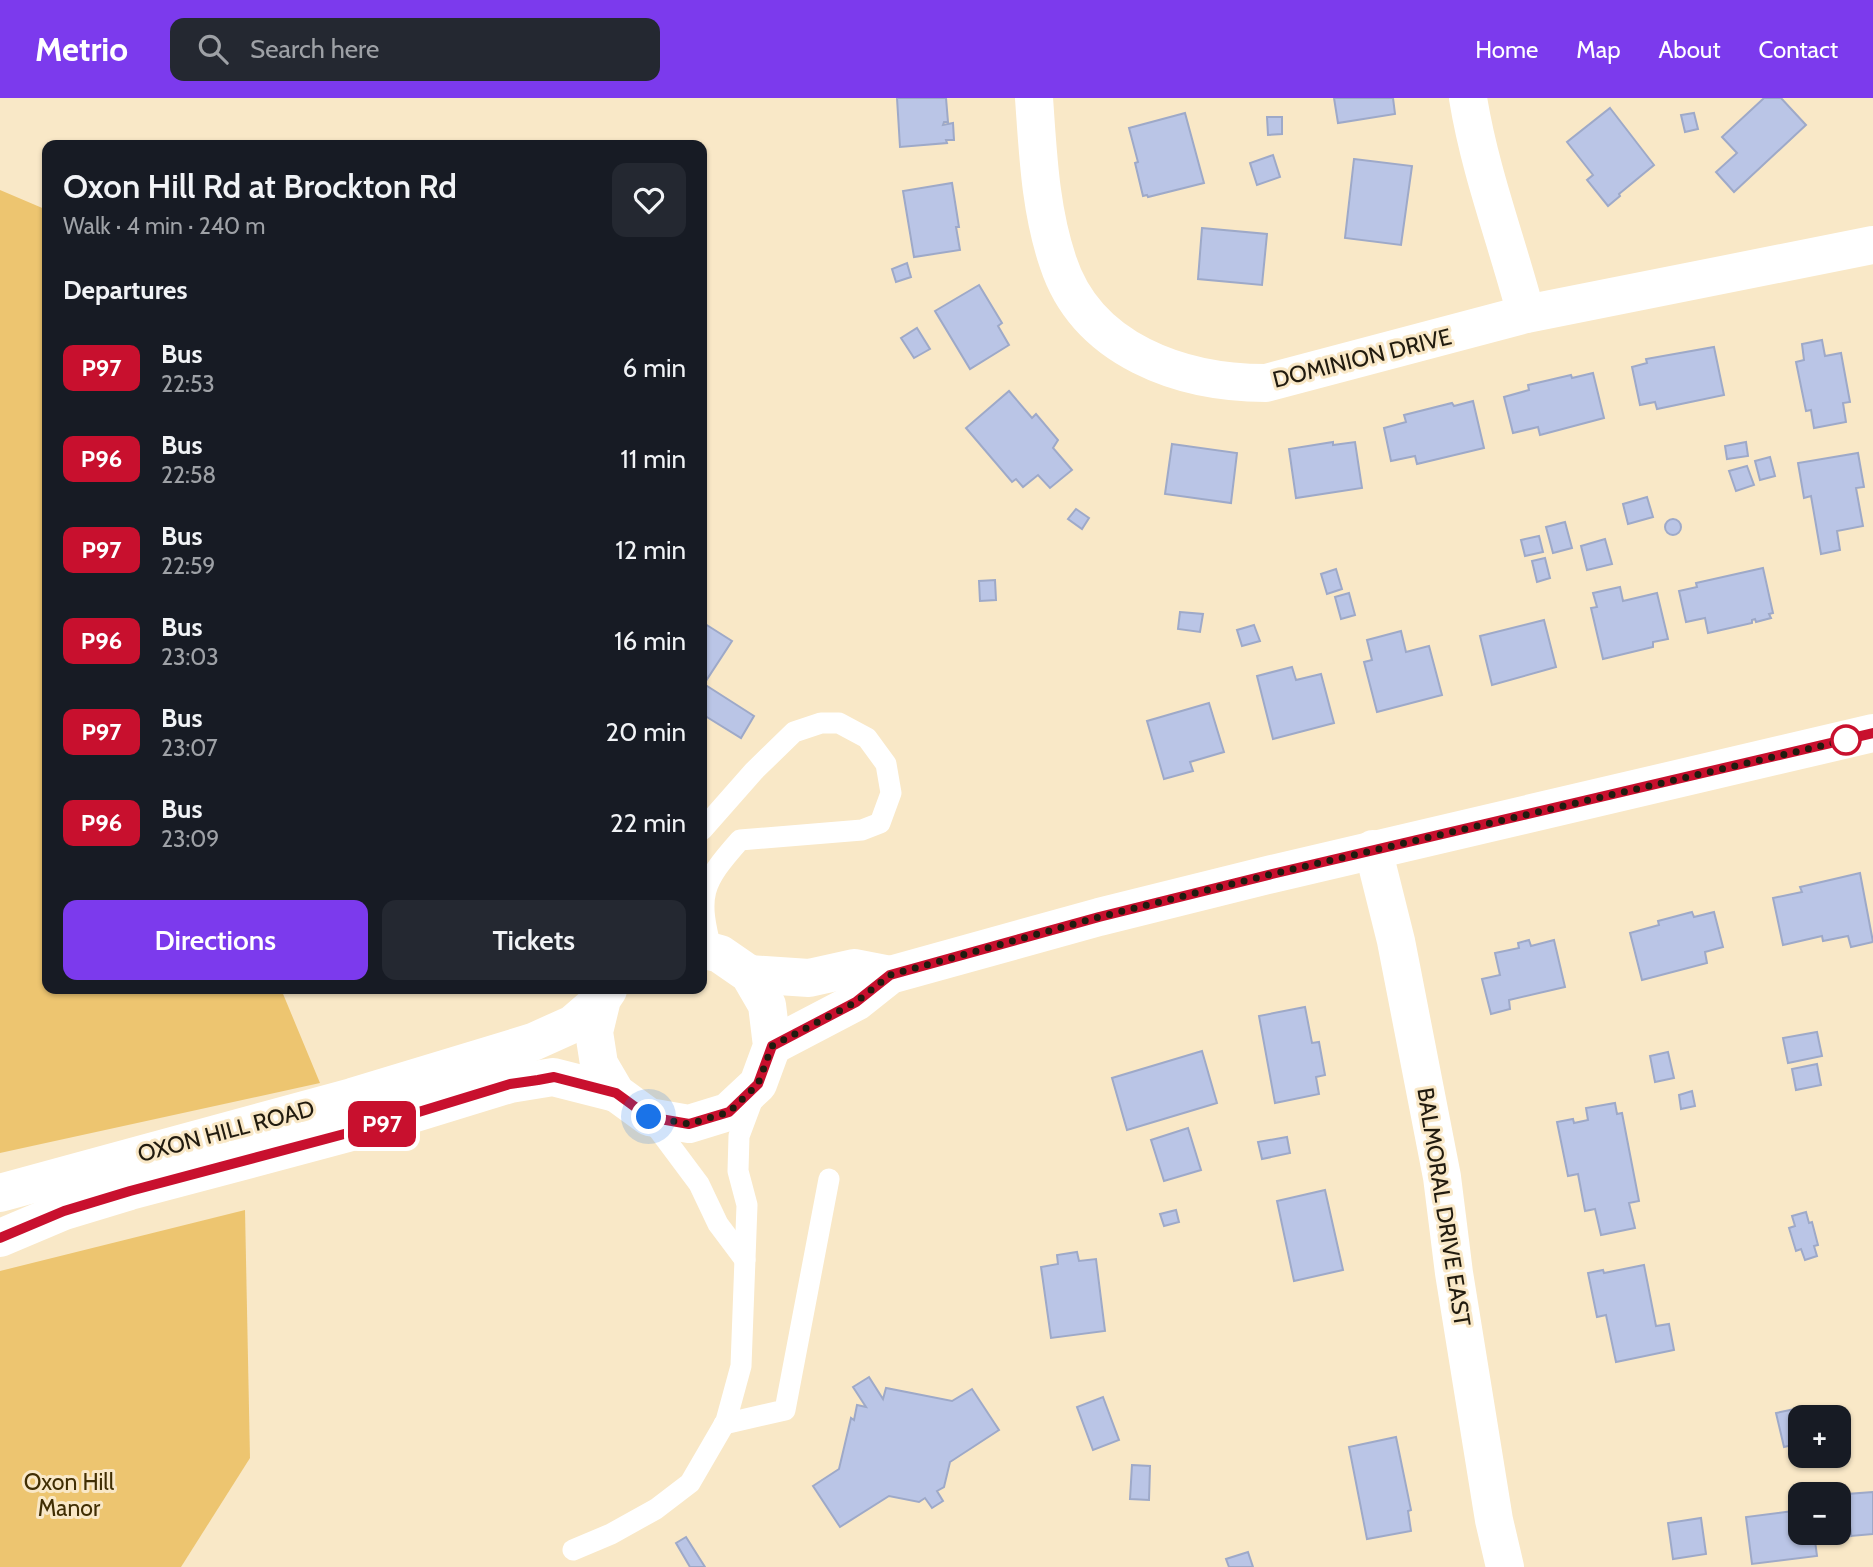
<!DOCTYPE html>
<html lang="en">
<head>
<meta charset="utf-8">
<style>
  :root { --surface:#171b24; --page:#242831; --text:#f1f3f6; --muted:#9ea1a6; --accent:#7c3aed }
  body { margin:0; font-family:Cabin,sans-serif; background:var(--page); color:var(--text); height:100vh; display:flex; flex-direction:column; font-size:26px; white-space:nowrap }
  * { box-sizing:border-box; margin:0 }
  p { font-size:23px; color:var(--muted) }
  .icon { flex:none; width:38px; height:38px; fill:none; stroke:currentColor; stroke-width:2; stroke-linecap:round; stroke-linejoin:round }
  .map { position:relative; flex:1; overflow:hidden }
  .drawer { position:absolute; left:42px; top:42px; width:665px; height:854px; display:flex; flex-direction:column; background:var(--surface); border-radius:14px; box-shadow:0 2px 5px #0004 }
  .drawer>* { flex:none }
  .badge { padding:0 14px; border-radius:10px; font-size:24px; line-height:46px }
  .controls { position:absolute; left:1788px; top:1307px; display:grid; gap:14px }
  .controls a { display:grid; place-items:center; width:63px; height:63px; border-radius:14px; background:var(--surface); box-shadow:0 2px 5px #0004; font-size:35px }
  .you { position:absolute; width:35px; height:35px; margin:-18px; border:5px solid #fff; border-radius:50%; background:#1a73e8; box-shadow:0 0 0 10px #1a73e833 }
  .map>.badge { position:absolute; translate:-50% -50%; box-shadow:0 0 0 4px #fff }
  h2 { padding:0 21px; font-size:26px; line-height:63px }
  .round { display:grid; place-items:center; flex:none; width:74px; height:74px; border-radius:14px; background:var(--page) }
  .overview { display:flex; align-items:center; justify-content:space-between; height:119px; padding:0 21px }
  h1 { font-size:33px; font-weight:600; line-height:52px }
  .primary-button { display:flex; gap:14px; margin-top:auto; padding:14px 21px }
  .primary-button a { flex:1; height:80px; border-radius:14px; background:var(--accent); color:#fff; font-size:28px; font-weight:600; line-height:80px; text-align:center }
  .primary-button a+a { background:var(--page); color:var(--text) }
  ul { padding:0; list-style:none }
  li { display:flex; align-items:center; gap:21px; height:91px; padding:0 21px }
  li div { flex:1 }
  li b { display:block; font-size:26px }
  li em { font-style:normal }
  li .badge { min-width:77px; font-weight:700; text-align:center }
  header { display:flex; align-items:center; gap:42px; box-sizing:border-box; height:98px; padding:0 35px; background:var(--accent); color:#fff }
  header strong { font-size:33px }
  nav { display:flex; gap:38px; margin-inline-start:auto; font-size:24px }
  .search { width:490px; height:63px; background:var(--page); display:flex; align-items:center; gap:18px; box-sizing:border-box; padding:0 24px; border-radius:14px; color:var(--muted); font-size:26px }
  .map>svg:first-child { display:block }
</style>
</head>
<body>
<header>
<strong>Metrio</strong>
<div class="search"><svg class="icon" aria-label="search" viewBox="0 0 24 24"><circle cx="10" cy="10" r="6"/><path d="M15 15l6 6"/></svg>Search here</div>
<nav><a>Home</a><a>Map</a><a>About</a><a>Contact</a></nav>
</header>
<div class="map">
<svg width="1873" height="1469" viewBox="0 0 1873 1469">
  <rect width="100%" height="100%" fill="#f9e8c7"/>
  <g fill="#edc570">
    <polygon points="0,92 47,112 47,891 281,891 320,985 0,1055"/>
    <polygon points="245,1112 250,1360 181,1469 0,1469 0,1173"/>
  </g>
  <g fill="#bac5e6" stroke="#9ea9c8" stroke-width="2">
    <polygon points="897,0 946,0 948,24 944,24 943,27 953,25 954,42 946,42 947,45 900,49"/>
    <polygon points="1334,0 1393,0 1395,16 1338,25"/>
    <polygon points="1764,0 1781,0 1806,27 1734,94 1716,74 1737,55 1722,39"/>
    <polygon points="1610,10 1654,67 1619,96 1620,98 1608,108 1587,82 1593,77 1567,44"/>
    <polygon points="1185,15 1204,85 1148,99 1147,97 1143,98 1135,65 1138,64 1129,30"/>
    <polygon points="1694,15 1698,31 1685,34 1681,17"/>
    <polygon points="1267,19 1282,19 1282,36 1268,37"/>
    <polygon points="1273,57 1280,79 1257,87 1250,65"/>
    <polygon points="1354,61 1412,68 1401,147 1345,140"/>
    <polygon points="952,85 959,129 956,129 960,152 914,159 903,93"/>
    <polygon points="1202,130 1267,136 1262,187 1198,181"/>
    <polygon points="907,165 911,179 896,184 892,171"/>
    <polygon points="979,187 1002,225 998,228 1009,247 970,271 935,213"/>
    <polygon points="917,230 930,251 914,260 901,240"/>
    <polygon points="1822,242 1825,258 1841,255 1850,304 1843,305 1846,324 1814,330 1811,312 1806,313 1796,264 1804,262 1802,246"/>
    <polygon points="1714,249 1724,297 1657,311 1655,304 1640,307 1632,269 1647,265 1646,261"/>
    <polygon points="1593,275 1604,320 1540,337 1538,329 1513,335 1504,299 1529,292 1528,287 1571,277 1572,280"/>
    <polygon points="1009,293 1032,320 1036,316 1058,342 1053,350 1072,372 1050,390 1038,377 1023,389 1016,381 1012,384 966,330"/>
    <polygon points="1473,303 1484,350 1417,366 1415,358 1391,363 1384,330 1406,324 1404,317 1452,305 1454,308"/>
    <polygon points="1333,344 1333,347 1355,344 1362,390 1296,400 1289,351"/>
    <polygon points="1746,344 1748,358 1727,361 1725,348"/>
    <polygon points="1172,346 1237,355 1231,405 1165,396"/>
    <polygon points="1858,355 1864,389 1856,390 1863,428 1837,433 1840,452 1821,456 1811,398 1804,400 1798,365"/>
    <polygon points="1770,359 1775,378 1760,382 1755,363"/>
    <polygon points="1747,368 1754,387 1736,393 1729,373"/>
    <polygon points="1647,399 1653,419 1628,426 1623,406"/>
    <polygon points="1076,411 1089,420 1082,431 1068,421"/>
    <circle cx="1673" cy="429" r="8"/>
    <polygon points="1565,424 1572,450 1553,455 1546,429"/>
    <polygon points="1539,438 1543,454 1525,458 1521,442"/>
    <polygon points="1605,441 1612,466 1587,472 1581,448"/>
    <polygon points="1545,460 1550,480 1537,484 1532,463"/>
    <polygon points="1763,470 1773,515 1769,516 1771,520 1756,524 1755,521 1752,522 1752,525 1708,535 1705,520 1686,524 1679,493 1697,489 1696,485"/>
    <polygon points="1336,471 1342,491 1327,496 1321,476"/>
    <polygon points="995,482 996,502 980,503 979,483"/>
    <polygon points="1620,489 1623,503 1657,495 1668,541 1653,544 1653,549 1603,561 1591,510 1597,509 1593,495"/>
    <polygon points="1349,495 1355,517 1341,521 1335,499"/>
    <polygon points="1180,514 1203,516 1200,534 1178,531"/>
    <polygon points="1544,522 1556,569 1492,587 1480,538"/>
    <polygon points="702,524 732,543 704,586 754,618 741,640 702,616"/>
    <polygon points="1254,527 1260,543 1242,548 1237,532"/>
    <polygon points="1401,533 1406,554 1429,548 1442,597 1377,614 1364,564 1372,562 1367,542"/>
    <polygon points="1292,569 1296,582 1321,576 1334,625 1273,641 1257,578"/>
    <polygon points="1209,605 1224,654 1190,664 1193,673 1164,681 1147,623"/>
    <polygon points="1860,775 1873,844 1851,849 1848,838 1823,843 1822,838 1783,847 1773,800 1802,794 1800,789"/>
    <polygon points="1692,814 1694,819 1714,814 1723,849 1705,854 1707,865 1642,882 1630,835 1659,827 1658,823"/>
    <polygon points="1529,842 1531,848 1554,842 1565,889 1509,902 1510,911 1491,916 1482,881 1500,877 1495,855 1519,850 1518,845"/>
    <polygon points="1305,909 1312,945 1319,944 1325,977 1316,979 1319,996 1275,1005 1259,918"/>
    <polygon points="1817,934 1822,958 1788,965 1783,940"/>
    <polygon points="1202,953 1217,1005 1127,1032 1112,980"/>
    <polygon points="1668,954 1674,980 1655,984 1650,958"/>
    <polygon points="1817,966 1821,987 1796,992 1792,971"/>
    <polygon points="1692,993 1695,1008 1681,1011 1679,997"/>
    <polygon points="1615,1005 1617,1016 1622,1015 1639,1103 1629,1105 1635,1130 1601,1137 1595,1111 1585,1113 1578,1076 1568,1078 1557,1024 1573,1021 1574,1025 1588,1022 1586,1010"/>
    <polygon points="1188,1030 1201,1072 1164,1083 1151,1042"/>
    <polygon points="1287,1039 1290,1055 1262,1061 1258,1044"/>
    <polygon points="1325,1092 1343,1172 1294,1183 1277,1103"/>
    <polygon points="1176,1112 1179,1124 1164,1128 1160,1116"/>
    <polygon points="1806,1114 1809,1125 1812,1124 1818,1147 1814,1148 1817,1158 1805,1162 1801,1151 1796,1153 1789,1130 1795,1128 1792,1118"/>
    <polygon points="1077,1154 1079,1163 1096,1161 1105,1233 1051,1240 1041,1169 1058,1166 1057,1157"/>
    <polygon points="1644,1167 1656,1228 1669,1226 1674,1252 1616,1264 1606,1217 1597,1219 1588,1175 1603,1172 1604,1175"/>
    <polygon points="869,1279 883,1301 886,1290 952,1303 972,1291 999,1332 950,1364 944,1389 937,1393 943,1403 932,1410 925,1400 919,1404 889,1398 840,1429 813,1388 839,1371 851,1320 854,1322 857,1307 866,1309 853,1289"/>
    <polygon points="1103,1299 1119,1342 1093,1352 1077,1309"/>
    <polygon points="1795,1311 1801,1333 1801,1345 1784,1349 1776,1315"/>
    <polygon points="1396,1339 1411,1412 1408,1413 1411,1433 1367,1441 1349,1349"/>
    <polygon points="1132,1367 1150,1368 1149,1402 1130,1401"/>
    <polygon points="1873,1394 1873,1436 1851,1438 1847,1396"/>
    <polygon points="1801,1412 1801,1435 1814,1435 1817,1458 1752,1466 1746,1419"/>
    <polygon points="1701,1420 1706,1456 1673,1461 1668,1425"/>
    <polygon points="1849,1421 1851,1438 1815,1442 1814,1435 1839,1435 1839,1422"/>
    <polygon points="686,1439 705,1469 690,1469 676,1445"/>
    <polygon points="1248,1454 1253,1469 1229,1469 1226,1461"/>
  </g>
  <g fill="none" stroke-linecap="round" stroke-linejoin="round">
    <g stroke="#fff" stroke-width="21">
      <path d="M702 732 754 673 794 634 821 625H839L867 640 886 666 891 695 880 725 862 732 740 742C701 786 697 797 712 854"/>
      <polyline points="649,1019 699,1086 718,1126 745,1162"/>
      <polyline points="724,1326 785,1312 829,1081"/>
      <polyline points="573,1452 611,1436 656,1411 690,1385 726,1323 741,1268 747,1107 738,1073 739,1038 754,998"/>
    </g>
    <g stroke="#fff" stroke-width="38">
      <path d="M1034 0C1038 55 1040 111 1058 164 1087 253 1182 285 1266 285L1526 216 1873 147"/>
      <path d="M1468 0C1480 74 1507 144 1526 216"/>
      <polyline points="1373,751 1396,843 1442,1079 1454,1175 1494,1422 1505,1469"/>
    </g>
    <g stroke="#fff" stroke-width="38">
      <polyline points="749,876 809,880 854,870 890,877"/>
      <polyline points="608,892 602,901 594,934 599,966 616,995 649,1019 689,1026 728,1014 758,986 772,948 767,907 749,876 720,856 702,851"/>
      <polyline points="772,948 856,904 890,877 1099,819 1272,776 1873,635"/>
      <polyline points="0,1095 352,999 533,944 573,926 602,901"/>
      <polyline points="0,1140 64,1113 130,1093 363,1031 510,986 553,979 616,995"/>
    </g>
  </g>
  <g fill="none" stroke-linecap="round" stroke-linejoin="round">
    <g stroke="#fff" stroke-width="16">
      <polyline id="line" points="0,1140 64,1113 130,1093 363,1031 510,986 538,982 554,979 616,995 649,1019 689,1026 729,1014 758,986 772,948 856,904 890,877 1099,819 1272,776 1873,635"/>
    </g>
    <use href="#line" stroke="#c8102e" stroke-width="10"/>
    <polyline stroke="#211b0f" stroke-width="7" stroke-dasharray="0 12.6" points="649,1019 689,1026 729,1014 758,986 772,948 856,904 890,877 1099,819 1272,776 1846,642"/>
  </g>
  <circle fill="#fff" stroke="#c8102e" stroke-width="3.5" cx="1846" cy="642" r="14"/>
  <g text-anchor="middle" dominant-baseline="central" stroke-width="6" stroke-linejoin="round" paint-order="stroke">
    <g font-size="23" fill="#211b0f" stroke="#f9e8c7">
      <text transform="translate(1362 260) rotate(-14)">DOMINION DRIVE</text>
      <text transform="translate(226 1033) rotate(-15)">OXON HILL ROAD</text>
      <text transform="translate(1444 1109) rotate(81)">BALMORAL DRIVE EAST</text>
    </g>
    <g font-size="23" fill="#402e03" stroke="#f9e8c7">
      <text x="69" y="1384">Oxon Hill<tspan x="69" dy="26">Manor</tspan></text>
    </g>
  </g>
</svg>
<div class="controls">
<a>+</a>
<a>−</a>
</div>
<div class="you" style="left:649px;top:1019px"></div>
<b class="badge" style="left:382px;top:1026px;background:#c8102e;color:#fff">P97</b>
<section class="drawer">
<div class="overview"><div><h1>Oxon Hill Rd at Brockton Rd</h1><p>Walk · 4 min · 240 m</p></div><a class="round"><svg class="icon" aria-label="heart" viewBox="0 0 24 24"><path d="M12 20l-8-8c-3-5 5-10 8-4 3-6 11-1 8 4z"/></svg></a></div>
<h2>Departures</h2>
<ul>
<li><span class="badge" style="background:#c8102e;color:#fff">P97</span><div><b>Bus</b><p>22:53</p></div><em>6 min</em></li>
<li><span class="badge" style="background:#c8102e;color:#fff">P96</span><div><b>Bus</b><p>22:58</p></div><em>11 min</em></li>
<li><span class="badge" style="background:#c8102e;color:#fff">P97</span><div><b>Bus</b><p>22:59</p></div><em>12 min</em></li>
<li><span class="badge" style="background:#c8102e;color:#fff">P96</span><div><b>Bus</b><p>23:03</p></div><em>16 min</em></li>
<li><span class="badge" style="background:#c8102e;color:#fff">P97</span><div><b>Bus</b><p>23:07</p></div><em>20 min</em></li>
<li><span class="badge" style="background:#c8102e;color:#fff">P96</span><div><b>Bus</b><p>23:09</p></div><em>22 min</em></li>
</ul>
<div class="primary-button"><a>Directions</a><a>Tickets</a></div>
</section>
</div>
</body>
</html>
